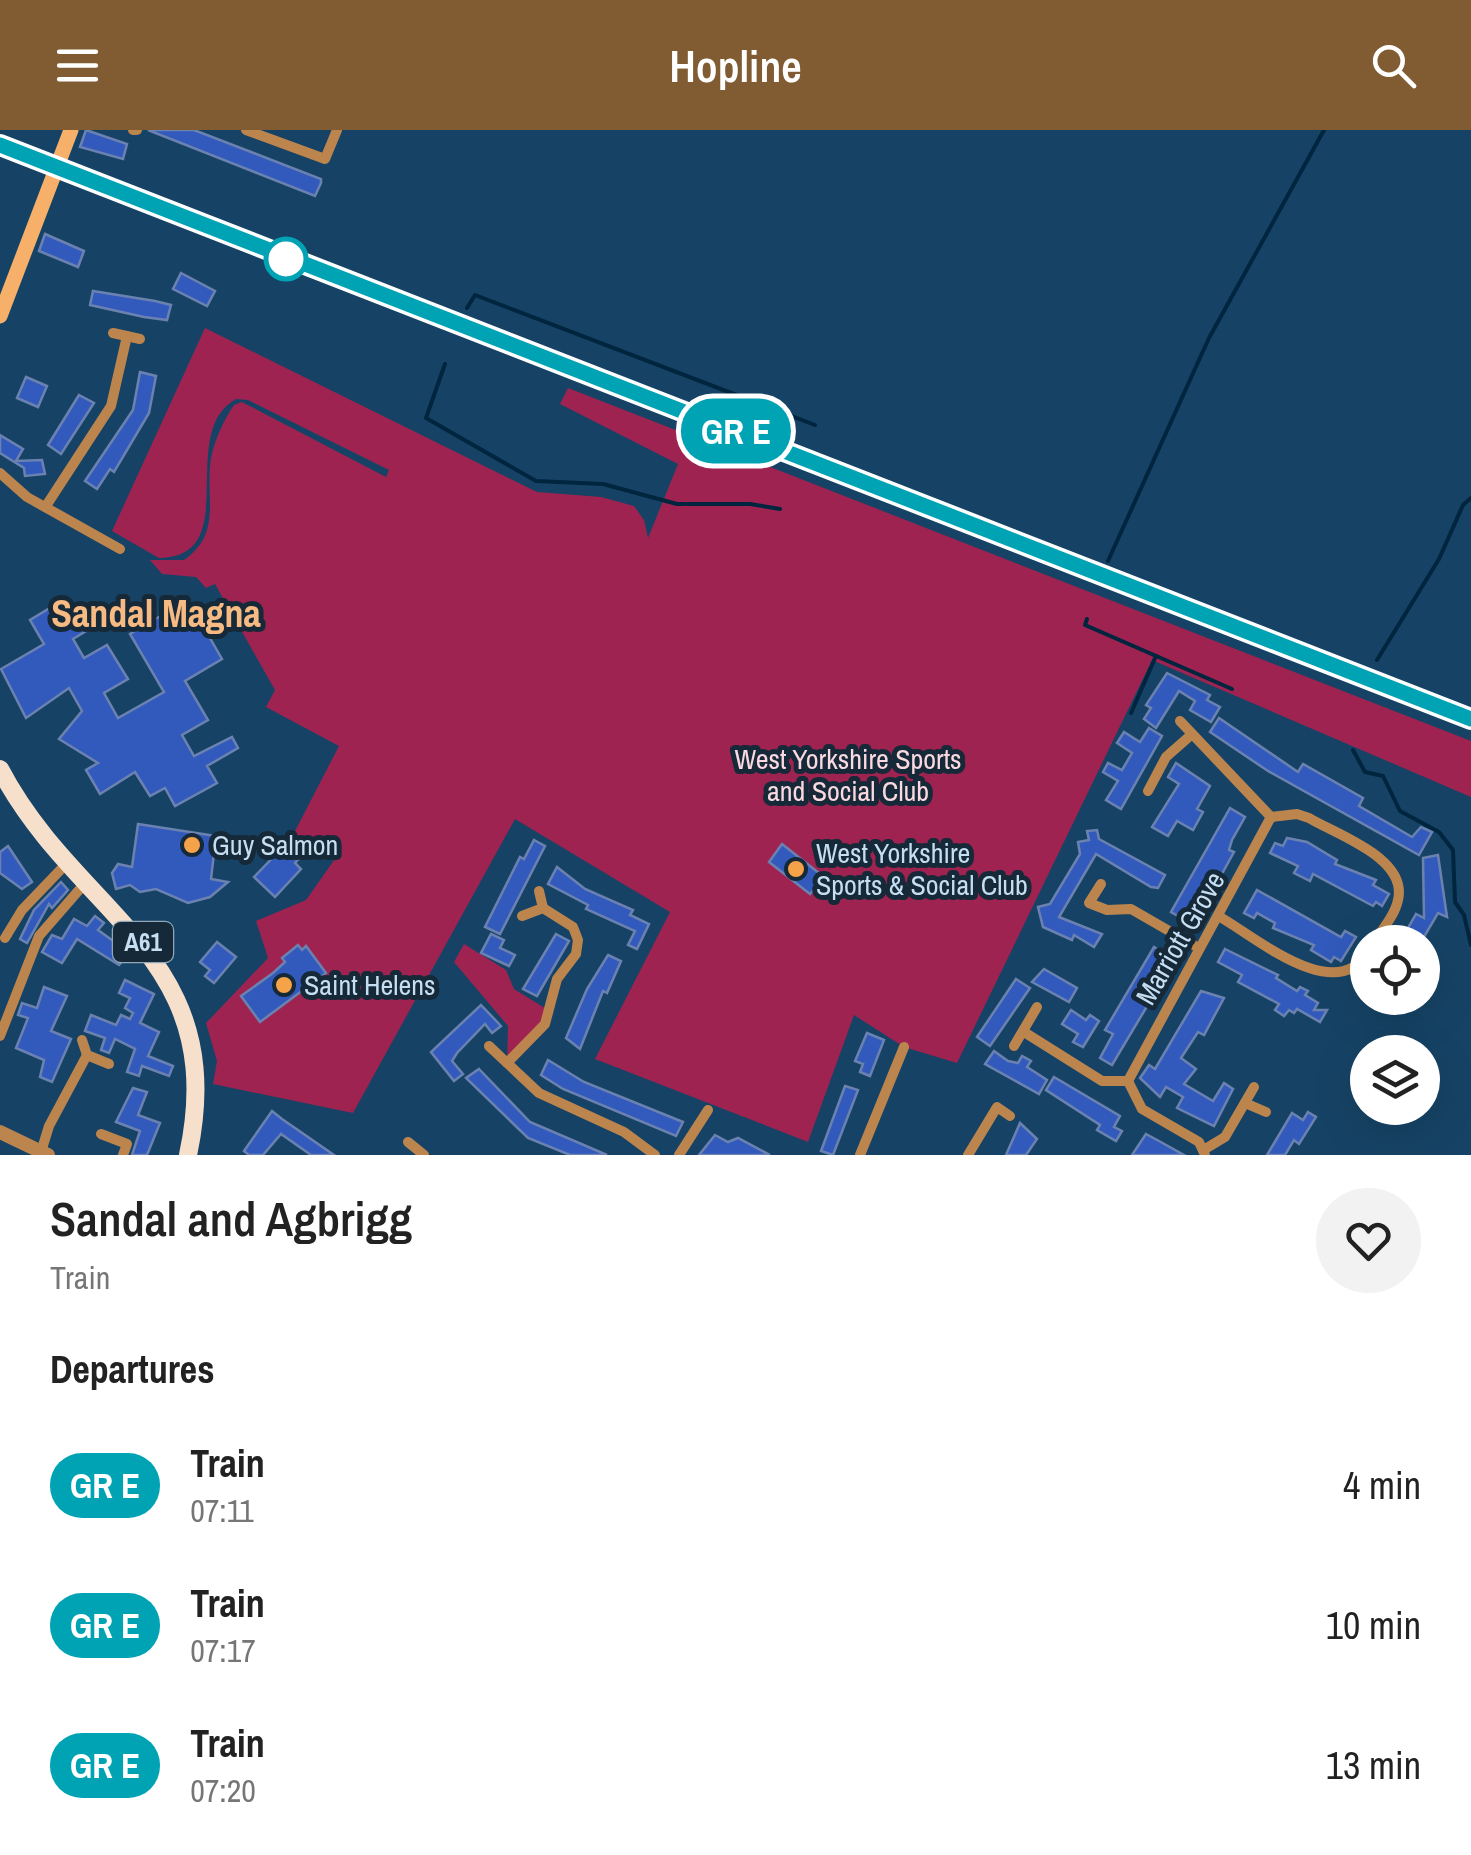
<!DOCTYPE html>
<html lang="en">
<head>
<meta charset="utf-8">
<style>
  :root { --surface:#fff; --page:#f2f2f2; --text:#222; --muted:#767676; --accent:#815c33 }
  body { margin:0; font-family:"Archivo Narrow",sans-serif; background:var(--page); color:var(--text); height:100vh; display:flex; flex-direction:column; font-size:38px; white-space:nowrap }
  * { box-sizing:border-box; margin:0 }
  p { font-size:32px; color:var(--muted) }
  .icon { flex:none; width:55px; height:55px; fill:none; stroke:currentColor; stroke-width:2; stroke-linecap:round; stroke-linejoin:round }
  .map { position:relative; height:1025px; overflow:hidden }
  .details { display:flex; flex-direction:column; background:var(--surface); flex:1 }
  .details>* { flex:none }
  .badge { padding:0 20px; border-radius:32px; font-size:35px; line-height:65px }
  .fabs { position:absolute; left:1350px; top:795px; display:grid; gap:20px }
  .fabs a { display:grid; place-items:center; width:90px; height:90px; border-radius:50%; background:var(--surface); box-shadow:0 10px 40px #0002; font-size:50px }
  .map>.badge { position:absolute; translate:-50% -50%; box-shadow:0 0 0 5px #fff }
  h2 { padding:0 50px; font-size:38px; line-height:90px }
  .round { display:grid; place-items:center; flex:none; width:105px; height:105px; border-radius:52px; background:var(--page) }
  .summary { display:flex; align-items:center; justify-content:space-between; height:170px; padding:0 50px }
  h1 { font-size:48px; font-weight:600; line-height:75px }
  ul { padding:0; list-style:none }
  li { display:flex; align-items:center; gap:30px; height:140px; padding:0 50px }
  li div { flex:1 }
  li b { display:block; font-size:38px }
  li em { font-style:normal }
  li .badge { min-width:110px; font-weight:700; text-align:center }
  header { display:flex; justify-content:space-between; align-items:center; height:130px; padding:0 50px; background:var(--accent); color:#fff; font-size:45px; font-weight:600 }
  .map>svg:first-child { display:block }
</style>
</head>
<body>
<header><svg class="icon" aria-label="menu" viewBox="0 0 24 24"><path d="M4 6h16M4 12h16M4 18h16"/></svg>Hopline<svg class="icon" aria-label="search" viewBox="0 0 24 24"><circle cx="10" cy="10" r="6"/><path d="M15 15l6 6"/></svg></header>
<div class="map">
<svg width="1471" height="1025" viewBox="0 0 1471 1025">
  <rect width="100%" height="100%" fill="#164365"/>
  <g fill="#9e2350">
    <path d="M205 198 537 362 601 367 634 376 644 390 648 408 678 334 560 274 568 258 1471 611V667L1152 530 957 933 904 917 854 885 808 1012 595 929 670 782 515 689 353 983 213 954 217 931 206 893 268 828 256 791 306 770 337 726 294 703 339 616 266 577 275 560 215 454 206 458 196 447 162 444 150 430H184C220 405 207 373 210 335 212 315 223 291 234 275L242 272 386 347 389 340 248 270 236 269C175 303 245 427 159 428L112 401Z"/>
    <polygon points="464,814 506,840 514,859 548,880 545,894 507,933 508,896 454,832"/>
  </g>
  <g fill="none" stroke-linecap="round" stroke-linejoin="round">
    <g stroke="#00253f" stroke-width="4">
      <polyline points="467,178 475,165 815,295"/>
      <polyline points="445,234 426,288 536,351 603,354 677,374 750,374 780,379"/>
      <polyline points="1108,431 1209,208 1324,0"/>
      <polyline points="1087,489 1085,495 1232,559"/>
      <polyline points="1377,530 1439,429 1463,375 1471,368"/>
      <polyline points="1131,583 1156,526"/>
      <polyline points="1353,620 1365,642 1383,646 1400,681 1439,702 1453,720 1455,772 1464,785 1471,815"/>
    </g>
  </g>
  <g fill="#315abc" stroke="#6b82b0" stroke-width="2.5">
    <polygon points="86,0 127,14 123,29 80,17"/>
    <polygon points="148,0 194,0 321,49 321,53 315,66"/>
    <polygon points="45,104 84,121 78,137 39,121"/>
    <polygon points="181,143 215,161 207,176 173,159"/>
    <polygon points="93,161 155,171 171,175 167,190 144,187 90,175"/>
    <polygon points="140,242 156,246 149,283 114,342 110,339 97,359 85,351 133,280"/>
    <polygon points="26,247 47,256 38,277 17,268"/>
    <polygon points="79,265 94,273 61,324 48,315"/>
    <polygon points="0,305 23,319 16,331 42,330 45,344 25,346 24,338 0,323"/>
    <polygon points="188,470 222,529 185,551 208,590 182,605 194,626 232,607 238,618 207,636 217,653 175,676 165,658 150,666 135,642 100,664 86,640 98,633 59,609 82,581 69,558 26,588 1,539 44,514 30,490 60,472 72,491 88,481 96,495 73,509 84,528 107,515 128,549 104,563 118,588 164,562 130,504"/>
    <polygon points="1167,543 1210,565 1207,570 1220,577 1211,592 1190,580 1195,571 1179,561 1156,598 1144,589 1151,578 1146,575"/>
    <polygon points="1219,588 1298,642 1303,634 1363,668 1359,676 1412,707 1421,697 1432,702 1419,725 1268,641 1210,602"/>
    <polygon points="1149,598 1162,606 1121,679 1106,670 1118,651 1103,642 1108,633 1122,640 1132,623 1117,613 1124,602 1140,612"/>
    <polygon points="1176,633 1210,656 1197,679 1203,682 1193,700 1177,691 1168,706 1152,697 1179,654 1168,647"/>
    <polygon points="1230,678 1245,687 1232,710 1229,720 1234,722 1207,771 1200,768 1187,791 1171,782"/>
    <polygon points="138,694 216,706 211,749 228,752 210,767 188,773 156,759 140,762 130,755 116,759 112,743 118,734 132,737"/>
    <polygon points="1097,700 1099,709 1165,745 1158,758 1151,757 1096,724 1059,787 1102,804 1094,817 1074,805 1072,810 1043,797 1038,777 1050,774 1080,724 1078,712 1089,710 1087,701"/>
    <polygon points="1287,708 1307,712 1337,730 1335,734 1376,750 1373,755 1389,764 1382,776 1376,772 1373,776 1313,744 1310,751 1294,743 1298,736 1270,723 1275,713 1283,716"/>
    <polygon points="534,710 545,716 500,804 485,797 520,727 524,729"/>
    <polygon points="287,713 301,726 295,733 301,739 275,767 254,747"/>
    <polygon points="782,714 824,747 810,764 769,732"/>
    <polygon points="8,716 32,752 22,759 0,743 0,722"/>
    <polygon points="1438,725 1447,787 1438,783 1421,812 1400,812 1416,784 1424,788 1423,728"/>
    <polygon points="557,737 585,759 633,780 630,785 649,794 637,819 628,815 635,801 586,779 588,775 548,754"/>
    <polygon points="61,752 68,760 52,778 49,774 27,813 20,809 34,780"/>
    <polygon points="1257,760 1341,807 1345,801 1356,807 1341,831 1334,827 1331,832 1311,820 1314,815 1273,798 1275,793 1257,783 1254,788 1244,783"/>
    <polygon points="95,786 104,793 98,800 130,823 119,835 77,809 62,833 42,822 52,805 62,809 74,789 87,796"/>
    <polygon points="491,804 504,810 500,818 515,825 509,836 481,823"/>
    <polygon points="556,804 569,811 537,866 523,859"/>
    <polygon points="217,812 236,827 214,853 205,846 210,840 200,832"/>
    <polygon points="298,815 302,820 306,816 326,843 260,892 241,866 273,843 285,832 282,828"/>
    <polygon points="1154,817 1172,828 1171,836 1112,935 1100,928 1113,904 1105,900"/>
    <polygon points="1225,819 1278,845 1276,848 1297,861 1300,857 1308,861 1305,865 1318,873 1314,880 1327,880 1320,892 1297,879 1294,883 1289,880 1284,886 1275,880 1279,874 1238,852 1242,845 1218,832"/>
    <polygon points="608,825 621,831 607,863 603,861 580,919 566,908 587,859"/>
    <polygon points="1044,839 1077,858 1069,872 1032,852"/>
    <polygon points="1016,849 1030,858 990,916 977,907"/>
    <polygon points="125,850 154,864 140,893 159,902 148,926 173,936 169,946 142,936 139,946 127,942 135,919 115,909 109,923 101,920 105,908 85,901 91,885 116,895 121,885 130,889 133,883 125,878 130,868 119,863"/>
    <polygon points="44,857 67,866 51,901 71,909 52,952 40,947 44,930 16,918 28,888 18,885 22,873 37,878"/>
    <polygon points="1201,861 1224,868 1204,905 1198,902 1181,928 1196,939 1184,954 1213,971 1224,953 1233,959 1214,996 1177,978 1183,967 1166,957 1160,967 1140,948 1149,935 1155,939"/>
    <polygon points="481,875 501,896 492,903 485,894 457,923 452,931 463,944 454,951 431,922"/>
    <polygon points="1071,880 1086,890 1090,885 1099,891 1083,917 1073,912 1078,904 1062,894"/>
    <polygon points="867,903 884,910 870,946 860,942 863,934 855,931"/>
    <polygon points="994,921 1008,931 1018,933 1022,926 1031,931 1027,937 1047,950 1039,964 985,934"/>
    <polygon points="548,930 584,952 683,992 676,1006 563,959 541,945"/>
    <polygon points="479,939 530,992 607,1025 570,1025 528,1008 466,948"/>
    <polygon points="1054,947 1120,986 1114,997 1122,1001 1116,1011 1097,1000 1100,995 1046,960"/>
    <polygon points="845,956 858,960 833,1025 821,1021"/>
    <polygon points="133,958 147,962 138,985 160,993 147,1025 132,1025 140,1001 116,992"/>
    <polygon points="272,981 282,989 334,1025 311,1025 281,1004 263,1025 249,1025 244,1021"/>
    <polygon points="1308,982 1316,987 1299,1014 1294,1010 1285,1025 1267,1025 1292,983 1303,990"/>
    <polygon points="1020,993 1037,1009 1026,1025 1006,1025"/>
    <polygon points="1146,1004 1159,1011 1184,1025 1132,1025"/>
    <polygon points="715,1005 728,1012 738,1008 770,1025 699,1025"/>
  </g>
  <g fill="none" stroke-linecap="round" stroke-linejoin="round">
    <g stroke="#bd854e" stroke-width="10">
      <polyline points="133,0 137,0"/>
      <polyline points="246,0 325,29 337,0"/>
      <polyline points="113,203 140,209"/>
      <polyline points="0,343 27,367 120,419"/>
      <polyline points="46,376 111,276 127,206"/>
      <polyline points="1180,591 1271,687"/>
      <polyline points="1148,661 1166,627 1191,605"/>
      <path d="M1271 687 1297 684 1309 688C1337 705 1408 728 1398 770 1395 785 1382 800 1374 812"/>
      <polyline points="1101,754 1089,773 1107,780 1131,779 1197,817"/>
      <polyline points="522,786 543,778 539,761"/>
      <path d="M1220 787C1257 808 1334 875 1368 823"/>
      <polyline points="5,808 22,780 67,733"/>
      <polyline points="1024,902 1102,951 1128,951"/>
      <polyline points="0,906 39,806 86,752"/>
      <polyline points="82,910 87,925 109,934"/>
      <polyline points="489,916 539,963 624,1002 655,1025"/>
      <polyline points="1014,916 1037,877"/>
      <polyline points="507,933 545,894 557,849 576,824 578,810 573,797 543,778"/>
      <polyline points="1245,973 1266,982"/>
      <polyline points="101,1004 127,1014 123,1025"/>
      <polyline points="408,1012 424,1025"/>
      <polyline points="1205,1019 1225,1007 1254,957"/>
      <polyline points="41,1022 49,996 87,925"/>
      <polyline points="679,1025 708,980"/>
      <polyline points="860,1025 904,917"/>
      <polyline points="968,1025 997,977 1010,986"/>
      <polyline points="1205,1025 1199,1012 1142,979 1128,951 1271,687"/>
    </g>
    <polyline stroke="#bd854e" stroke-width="14" points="0,1002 48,1025"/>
    <polyline stroke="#f7b06a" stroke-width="15" points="0,186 71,0"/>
    <path stroke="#f7e0cb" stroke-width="18" d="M0 639C78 788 231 824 188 1025"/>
    <polyline stroke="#86a5be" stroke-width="4" stroke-dasharray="12 12" stroke-linecap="butt" points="0,15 1471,589"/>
  </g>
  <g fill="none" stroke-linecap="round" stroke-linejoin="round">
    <g stroke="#fff" stroke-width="22">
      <polyline id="line" points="0,15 1471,589"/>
    </g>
    <use href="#line" stroke="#00a3b4" stroke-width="15"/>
  </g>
  <circle fill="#fff" stroke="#00a3b4" stroke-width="5" cx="286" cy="129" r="20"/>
  <g fill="#f6a248" stroke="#162938" stroke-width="4">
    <circle cx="192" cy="715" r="10"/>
    <circle cx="796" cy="739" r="10"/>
    <circle cx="284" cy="855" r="10"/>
  </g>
  <g text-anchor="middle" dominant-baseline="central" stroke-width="10" stroke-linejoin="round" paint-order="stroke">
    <rect fill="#162938" stroke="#91a8ba" stroke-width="2.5" x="113" y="792" width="60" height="40" rx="8"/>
    <g font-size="25" font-weight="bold" fill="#c6def2">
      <text x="143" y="812">A61</text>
    </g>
    <g font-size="28" fill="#fad9e0" stroke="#162938">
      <text x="848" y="629">West Yorkshire Sports<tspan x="848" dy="32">and Social Club</tspan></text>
    </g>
    <g font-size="28" fill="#c6def2" stroke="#162938" text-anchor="start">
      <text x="212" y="715">Guy Salmon</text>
      <text x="816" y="723">West Yorkshire<tspan x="816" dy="32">Sports &amp; Social Club</tspan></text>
      <text x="304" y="855">Saint Helens</text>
    </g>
    <g font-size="28" fill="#c6def2" stroke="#162938">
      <text transform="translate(1180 808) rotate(-60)">Marriott Grove</text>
    </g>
    <g font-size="38" font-weight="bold" fill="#f6ba82" stroke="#162938">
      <text x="156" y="483">Sandal Magna</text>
    </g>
  </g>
</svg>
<div class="fabs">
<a><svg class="icon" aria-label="locate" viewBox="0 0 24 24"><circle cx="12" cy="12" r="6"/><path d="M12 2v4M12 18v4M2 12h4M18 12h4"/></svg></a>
<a><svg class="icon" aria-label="layers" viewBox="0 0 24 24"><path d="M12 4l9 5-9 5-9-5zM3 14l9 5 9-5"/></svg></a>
</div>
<b class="badge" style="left:736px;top:301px;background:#00a3b4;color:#fff">GR E</b>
</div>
<section class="details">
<div class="summary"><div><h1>Sandal and Agbrigg</h1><p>Train</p></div><a class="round"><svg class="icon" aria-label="heart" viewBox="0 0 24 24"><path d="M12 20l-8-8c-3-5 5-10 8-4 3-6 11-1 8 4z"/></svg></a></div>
<h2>Departures</h2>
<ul>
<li><span class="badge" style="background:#00a3b4;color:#fff">GR E</span><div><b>Train</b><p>07:11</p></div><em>4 min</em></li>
<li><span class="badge" style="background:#00a3b4;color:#fff">GR E</span><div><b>Train</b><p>07:17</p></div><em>10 min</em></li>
<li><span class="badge" style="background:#00a3b4;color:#fff">GR E</span><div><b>Train</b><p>07:20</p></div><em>13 min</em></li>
</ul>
</section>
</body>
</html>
